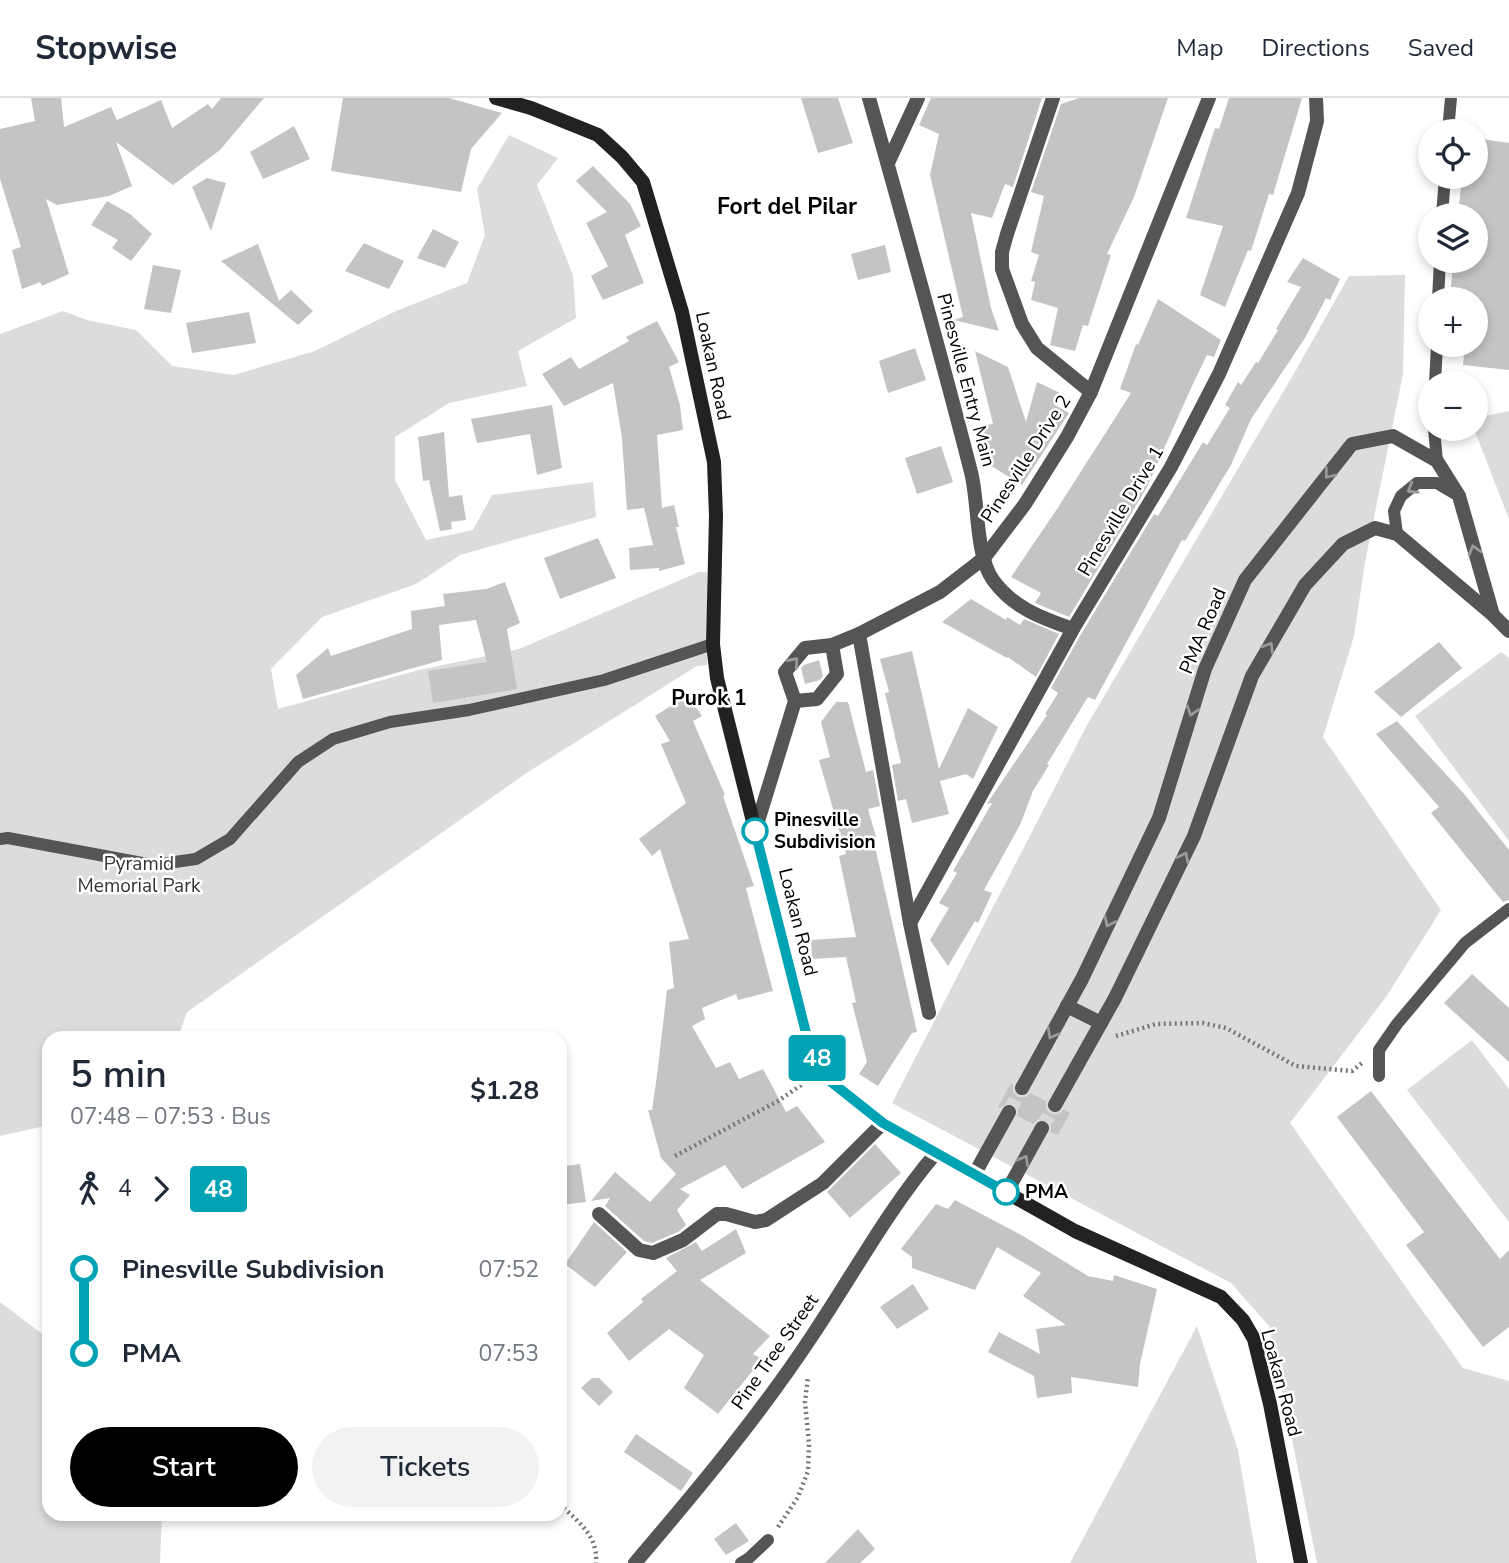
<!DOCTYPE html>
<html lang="en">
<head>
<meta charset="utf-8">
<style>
  :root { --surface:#fff; --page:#f2f2f3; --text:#1f2937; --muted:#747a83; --line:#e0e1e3; --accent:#000 }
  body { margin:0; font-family:"Nunito Sans",sans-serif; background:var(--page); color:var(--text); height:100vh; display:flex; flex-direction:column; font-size:26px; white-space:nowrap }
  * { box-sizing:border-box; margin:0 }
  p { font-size:23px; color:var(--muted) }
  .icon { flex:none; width:38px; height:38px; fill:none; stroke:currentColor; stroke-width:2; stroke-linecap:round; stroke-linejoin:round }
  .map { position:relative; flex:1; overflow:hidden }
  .details { position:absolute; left:42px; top:933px; width:525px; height:490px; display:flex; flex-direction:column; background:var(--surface); border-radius:21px; box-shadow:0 4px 10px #0003 }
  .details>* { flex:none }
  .badge { padding:0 14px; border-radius:5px; font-size:24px; line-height:46px }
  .fabs { position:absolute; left:1418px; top:21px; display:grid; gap:14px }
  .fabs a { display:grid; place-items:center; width:70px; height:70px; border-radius:50%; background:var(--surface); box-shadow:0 4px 10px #0003; font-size:35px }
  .map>.badge { position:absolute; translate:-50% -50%; box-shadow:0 0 0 4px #fff }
  .legs { display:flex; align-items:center; gap:10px; height:77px; padding:0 28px; font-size:23px }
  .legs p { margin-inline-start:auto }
  .summary { display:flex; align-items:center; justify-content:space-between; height:119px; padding:0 28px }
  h1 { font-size:38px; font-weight:600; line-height:52px }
  .primary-button { display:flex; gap:14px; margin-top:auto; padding:14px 28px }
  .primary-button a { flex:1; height:80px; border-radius:42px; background:var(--accent); color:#fff; font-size:28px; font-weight:600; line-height:80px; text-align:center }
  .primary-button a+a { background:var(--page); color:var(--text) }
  ul { padding:0 28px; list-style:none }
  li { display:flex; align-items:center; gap:24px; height:84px; font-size:26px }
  li i { display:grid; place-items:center; width:10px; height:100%; margin:0 9px; background:currentColor }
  li i::after { content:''; width:18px; height:18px; margin:-9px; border:5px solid; border-radius:50%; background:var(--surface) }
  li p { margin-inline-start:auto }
  li:first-child i { background:linear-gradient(#0000 50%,currentColor 0) }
  li:last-child i { background:linear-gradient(currentColor 50%,#0000 0) }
  header { display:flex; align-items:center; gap:42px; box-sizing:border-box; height:98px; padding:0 35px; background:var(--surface); border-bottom:2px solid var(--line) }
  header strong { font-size:33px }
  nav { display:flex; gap:38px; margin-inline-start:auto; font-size:24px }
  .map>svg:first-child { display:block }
</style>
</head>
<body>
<header>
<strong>Stopwise</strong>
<nav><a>Map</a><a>Directions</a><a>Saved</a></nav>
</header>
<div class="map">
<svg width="1509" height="1465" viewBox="0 0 1509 1465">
  <rect width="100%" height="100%" fill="#fff"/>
  <g fill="#dcdcdc">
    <polygon points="509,37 558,60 537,87 573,177 576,220 518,253 527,288 449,305 395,339 395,382 426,442 473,432 492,397 593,384 596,419 460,457 416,486 322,519 271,571 278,611 419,572 519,551 699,474 707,474 707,567 697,568 528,674 187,914 178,940 49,940 49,1027 0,1038 0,236 63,213 87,222 136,232 172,268 234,277 315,253 396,213 467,185 485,137 477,91"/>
    <polygon points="1405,177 1403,276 1365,464 1354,538 1323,639 1441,812 1386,899 1290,1025 1463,1270 1509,1283 1509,1465 1317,1465 1269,1228 1231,1185 892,1005 1086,629 1296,272 1349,178"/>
    <polygon points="1509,313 1509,421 1474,331 1475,320"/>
    <polygon points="1501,554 1509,560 1509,743 1415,618"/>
    <polygon points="1472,942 1509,991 1509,1124 1407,992"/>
    <polygon points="0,1204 49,1241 49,1416 162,1416 160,1465 0,1465"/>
    <polygon points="1197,1228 1238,1352 1257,1465 1070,1465"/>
  </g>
  <g fill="#c4c4c4">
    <polygon points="31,0 61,0 64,29 111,9 117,22 161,2 172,30 208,6 212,11 221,0 264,0 220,52 173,87 116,44 132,88 109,98 57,107 46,101 69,176 42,188 40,184 22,191 12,152 21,149 0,81 0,31 35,23"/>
    <polygon points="343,0 449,0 502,15 471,51 461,94 331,73"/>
    <polygon points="801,0 838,0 853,45 818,55"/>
    <polygon points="931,0 1042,0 1013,89 1005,86 992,120 971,115 991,210 999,233 954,222 963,219 930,77 939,36 919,27"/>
    <polygon points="1079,0 1168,0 1134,99 1107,156 1111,157 1094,209 1088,228 1083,227 1075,253 1050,247 1058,210 1031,202 1035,184 1031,183 1039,157 1031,154 1044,98 1031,94 1061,6"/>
    <polygon points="1229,0 1302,0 1273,97 1269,96 1251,153 1248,152 1225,209 1200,197 1223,128 1186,120 1215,30 1219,31"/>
    <polygon points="294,28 310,61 263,81 250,54"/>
    <polygon points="1475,40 1509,45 1509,272 1463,267 1465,247 1475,247 1475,201 1450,201 1453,163 1475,163 1475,117 1458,117 1462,79 1475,79"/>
    <polygon points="593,68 630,106 641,128 625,137 644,185 603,202 591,178 608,168 586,125 607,114 576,83"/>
    <polygon points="207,80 226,85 211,133 192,89"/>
    <polygon points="107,103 130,116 152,136 131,163 112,150 118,142 91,127"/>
    <polygon points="433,131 459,144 445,170 417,160"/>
    <polygon points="364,145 404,163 389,191 345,173"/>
    <polygon points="258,146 279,203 291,192 313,213 298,227 221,163"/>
    <polygon points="885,147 891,174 858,182 851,156"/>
    <polygon points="1303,160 1340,181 1330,202 1326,200 1305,240 1251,321 1231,367 1185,443 1182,442 1095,602 1088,599 1047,666 1049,667 1033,693 1020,727 984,792 992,795 978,825 975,823 948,868 930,842 949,810 939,805 957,775 953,773 992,705 987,706 990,701 1047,617 1045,616 1058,595 1051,590 1081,536 1154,416 1158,418 1203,344 1207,347 1230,310 1225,307 1238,284 1241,287 1256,264 1258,265 1278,232 1276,231 1301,189 1287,184"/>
    <polygon points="153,167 181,172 171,215 144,211"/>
    <polygon points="1158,201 1221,242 1214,259 1207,257 1192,288 1146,391 1069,519 1035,505 1041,495 1011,479 1057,411 1131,295 1120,291 1136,246 1138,247"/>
    <polygon points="249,214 256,245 192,255 186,225"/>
    <polygon points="657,223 679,264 669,269 680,307 683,332 657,337 662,410 674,407 679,429 676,429 685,466 659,473 659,470 630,472 629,450 653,447 644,410 627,412 622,340 613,285 564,308 542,276 571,259 579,271 629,243 626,239"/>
    <polygon points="915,250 926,282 888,295 879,263"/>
    <polygon points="975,253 1008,269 1026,324 1037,284 1062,296 1055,307 1069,315 1022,387 985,364 981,328 993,326"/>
    <polygon points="552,307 562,370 537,377 530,336 477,345 471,321"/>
    <polygon points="444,334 449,399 462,397 466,422 451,424 452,431 440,433 429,382 423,383 418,339"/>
    <polygon points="941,348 953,384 917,396 905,360"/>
    <polygon points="598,440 616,480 560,501 544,460"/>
    <polygon points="505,484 520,525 507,531 517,591 433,605 428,573 487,564 476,522 439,527 442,562 303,601 296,577 328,550 331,558 412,531 411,513 445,508 443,496 486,491"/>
    <polygon points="971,501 1006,522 1007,519 1020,527 1024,521 1059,536 1036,579 1008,559 1007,560 942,524"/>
    <polygon points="1439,544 1462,570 1401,619 1374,594"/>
    <polygon points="912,553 939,671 968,610 998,629 973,681 966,676 940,683 949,716 912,725 906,701 898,703 892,667 901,665 885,595 889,594 880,561"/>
    <polygon points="819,562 823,578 820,582 805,586 801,570 804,567"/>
    <polygon points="688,597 702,618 693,623 725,697 723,698 754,788 746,790 773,893 738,902 736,896 702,910 705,921 692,928 716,970 730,964 739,981 763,971 786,1014 797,1008 825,1044 742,1091 725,1067 680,1091 690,1097 677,1112 686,1127 678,1134 652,1145 644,1143 605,1108 610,1100 591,1103 615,1074 650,1104 676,1076 661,1060 648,1012 652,1012 657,977 667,892 674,890 669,844 689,841 660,751 652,758 639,741 686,705 661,646 670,643 655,618"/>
    <polygon points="836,604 848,604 866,674 873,672 880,708 868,711 876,739 873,740 917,934 912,935 878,988 859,976 867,964 852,905 856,904 846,859 812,861 811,842 856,839 839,758 846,756 819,662 830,659 821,624"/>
    <polygon points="1397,623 1465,697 1509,752 1509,802 1503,804 1431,715 1439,709 1376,636"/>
    <polygon points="1472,876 1509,910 1509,964 1444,905"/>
    <polygon points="1011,985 1013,986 1013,994 1018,999 1026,999 1030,995 1046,1003 1046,1011 1051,1016 1059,1016 1064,1011 1070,1015 1058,1037 1051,1034 1051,1026 1046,1021 1038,1021 1033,1026 1018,1018 1018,1010 1013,1005 1008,1004 1000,1010 998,1009"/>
    <polygon points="1371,993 1500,1161 1509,1152 1509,1229 1483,1249 1406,1147 1424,1134 1337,1019"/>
    <polygon points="875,1046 901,1075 850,1120 827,1094"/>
    <polygon points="580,1066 586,1104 560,1107 560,1069"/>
    <polygon points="955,1102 1023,1138 1088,1178 1113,1183 1114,1177 1157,1191 1140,1266 1138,1289 1071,1279 1072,1295 1037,1300 1034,1278 988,1254 999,1234 1040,1256 1036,1231 1066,1227 1023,1198 1041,1175 997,1149 975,1192 912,1170 912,1159 901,1151 936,1106 948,1111"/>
    <polygon points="594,1124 627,1154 595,1189 565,1166"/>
    <polygon points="736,1131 746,1155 700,1182 770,1238 753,1256 762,1261 718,1316 684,1290 704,1257 669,1231 629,1263 607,1235 643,1204 641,1201 677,1173 666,1160 696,1144 702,1153"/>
    <polygon points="913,1186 929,1211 897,1231 880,1209"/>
    <polygon points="592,1280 599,1280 613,1294 599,1308 581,1290"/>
    <polygon points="636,1336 693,1375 681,1393 624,1354"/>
    <polygon points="736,1425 749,1443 726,1457 714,1441"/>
    <polygon points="858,1431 875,1451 860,1465 825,1465"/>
  </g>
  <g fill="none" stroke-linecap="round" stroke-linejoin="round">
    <g stroke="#d9d9d9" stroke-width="14" stroke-dasharray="14 7" stroke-linecap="butt">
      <polyline points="1009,1014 1022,990"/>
      <polyline points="1042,1030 1055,1007"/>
    </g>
    <g stroke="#777" stroke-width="4.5" stroke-dasharray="2 3.5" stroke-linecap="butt">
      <polyline points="1116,938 1156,926 1203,925 1226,930 1296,968 1352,973 1362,965"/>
      <polyline points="675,1058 778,1003 807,983"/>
      <path d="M560 1406C578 1424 598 1437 596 1465"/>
      <polyline points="778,1429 798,1399 808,1373 809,1346 805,1304 808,1278"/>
    </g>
    <g stroke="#555" stroke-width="12">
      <polyline points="1448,33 1451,0"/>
      <polyline points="1442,117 1445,79"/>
      <polyline points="1438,201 1440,163"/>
      <polyline points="1435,285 1437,247"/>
      <polyline points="1434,331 1437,363"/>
      <polyline points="1397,436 1394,413 1401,398 1417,385 1437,385 1459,398"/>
      <polyline points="0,741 8,740 153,767 196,761 230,741 298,664 333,641 390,624 469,612 604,582 713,546"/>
      <polyline points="1379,978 1379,952 1397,926 1465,845 1509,811"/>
      <polyline points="741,1465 749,1460 768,1442"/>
    </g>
    <g stroke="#555" stroke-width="14">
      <path d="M869 0C904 124 939 249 971 374 979 405 975 456 993 482 1013 510 1042 520 1073 531"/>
      <polyline points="1053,0 1007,136 1002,154 1002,171 1022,226 1037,250 1091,294"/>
      <polyline points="888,65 918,0"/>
      <polyline points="859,536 910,825 929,915"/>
      <polyline points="795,603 817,601 837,576 832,547"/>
      <polyline points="755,733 795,603 785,574 805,550 832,547 859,536 940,494 984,460 1025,406 1067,339 1091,294 1209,0"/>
      <polyline points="910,825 1073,531 1171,369 1219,276 1298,95 1317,23 1316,0"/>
      <polyline points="1067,908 1101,925"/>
      <polyline points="1022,990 1082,881 1159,720 1205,571 1245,482 1352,346 1393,338 1437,363 1459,398 1493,517"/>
      <polyline points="1055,1007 1115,900 1194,738 1252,578 1305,487 1343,446 1375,430 1397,436 1493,517 1509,533"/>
      <polyline points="974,1077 1009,1014"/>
      <polyline points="1006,1095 1042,1030"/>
      <polyline points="599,1116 639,1152 653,1155 683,1142 717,1116 726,1116 755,1124 766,1122 823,1085 883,1025"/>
      <path d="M635 1465C698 1391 760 1317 814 1235 854 1175 889 1110 936 1055"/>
    </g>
    <polyline stroke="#222" stroke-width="14" points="496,0 531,10 598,37 622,59 643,84 682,214 714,364 716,418 713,546 717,580 806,935 822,972 830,983 883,1025 1075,1133 1221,1199 1243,1222 1254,1241 1270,1306 1301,1465"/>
  </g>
  <defs><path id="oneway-chevron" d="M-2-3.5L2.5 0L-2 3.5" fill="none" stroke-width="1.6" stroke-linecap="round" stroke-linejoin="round" transform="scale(1.75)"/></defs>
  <g stroke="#999">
    <use href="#oneway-chevron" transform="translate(1329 376) rotate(128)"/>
    <use href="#oneway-chevron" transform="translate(1412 391) rotate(149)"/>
    <use href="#oneway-chevron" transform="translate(1474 452) rotate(-106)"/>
    <use href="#oneway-chevron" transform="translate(1269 549) rotate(-59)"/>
    <use href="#oneway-chevron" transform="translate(794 564) rotate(-48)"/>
    <use href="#oneway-chevron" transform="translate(1192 613) rotate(107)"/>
    <use href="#oneway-chevron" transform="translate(1184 759) rotate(-64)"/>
    <use href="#oneway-chevron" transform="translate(1109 824) rotate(116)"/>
    <use href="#oneway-chevron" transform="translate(1052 936) rotate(119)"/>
    <use href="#oneway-chevron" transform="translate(1024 1062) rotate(-61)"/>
  </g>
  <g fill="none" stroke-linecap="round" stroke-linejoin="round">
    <g stroke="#fff" stroke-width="16">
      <polyline id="line-1" points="755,733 806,935 822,972 830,983 883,1025 1006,1094"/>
    </g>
    <use href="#line-1" stroke="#00a3b4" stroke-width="10"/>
  </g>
  <g fill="#fff" stroke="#00a3b4" stroke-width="3.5">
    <circle cx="755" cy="733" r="12"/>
    <circle cx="1006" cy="1094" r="12"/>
  </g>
  <g text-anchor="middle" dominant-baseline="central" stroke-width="5" stroke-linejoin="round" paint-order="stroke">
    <g font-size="19" fill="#000" stroke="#fff">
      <text transform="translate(713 268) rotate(78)">Loakan Road</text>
      <text transform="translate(966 282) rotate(75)">Pinesville Entry Main</text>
      <text transform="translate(1026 361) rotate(-57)">Pinesville Drive 2</text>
      <text transform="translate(1121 413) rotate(-59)">Pinesville Drive 1</text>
      <text transform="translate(1203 533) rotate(-67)">PMA Road</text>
      <text transform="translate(798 824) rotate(76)">Loakan Road</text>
      <text transform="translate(775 1254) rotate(-55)">Pine Tree Street</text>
      <text transform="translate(1281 1285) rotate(75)">Loakan Road</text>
    </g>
    <g font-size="19" font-weight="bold" fill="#000" stroke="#fff" text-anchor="start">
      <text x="774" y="722">Pinesville<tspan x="774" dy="22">Subdivision</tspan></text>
      <text x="1025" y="1094">PMA</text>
    </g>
    <g font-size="19" fill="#333" stroke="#fff">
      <text x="139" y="766">Pyramid<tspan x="139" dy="22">Memorial Park</tspan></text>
    </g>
    <g font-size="21" font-weight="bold" fill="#000" stroke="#fff">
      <text x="709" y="600">Purok 1</text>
    </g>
    <g font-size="23" font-weight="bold" fill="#000" stroke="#fff">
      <text x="787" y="108">Fort del Pilar</text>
    </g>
  </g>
</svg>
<div class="fabs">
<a><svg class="icon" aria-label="locate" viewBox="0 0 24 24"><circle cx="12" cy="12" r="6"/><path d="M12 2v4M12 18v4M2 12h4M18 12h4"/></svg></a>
<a><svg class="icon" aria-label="layers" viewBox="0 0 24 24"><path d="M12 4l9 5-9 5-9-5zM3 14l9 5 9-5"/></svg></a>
<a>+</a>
<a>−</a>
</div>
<b class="badge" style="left:817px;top:960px;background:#00a3b4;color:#fff">48</b>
<section class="details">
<div class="summary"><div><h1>5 min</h1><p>07:48 – 07:53 · Bus</p></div><b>$1.28</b></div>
<div class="legs"><svg class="icon" aria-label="walk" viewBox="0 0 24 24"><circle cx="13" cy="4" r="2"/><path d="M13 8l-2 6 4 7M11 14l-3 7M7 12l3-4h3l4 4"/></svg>4<svg class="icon" aria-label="forward" viewBox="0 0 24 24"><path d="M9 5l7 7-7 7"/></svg><b class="badge" style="background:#00a3b4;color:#fff">48</b></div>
<ul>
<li><i style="color:#00a3b4"></i><b>Pinesville Subdivision</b><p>07:52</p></li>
<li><i style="color:#00a3b4"></i><b>PMA</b><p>07:53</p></li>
</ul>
<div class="primary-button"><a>Start</a><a>Tickets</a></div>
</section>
</div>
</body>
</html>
